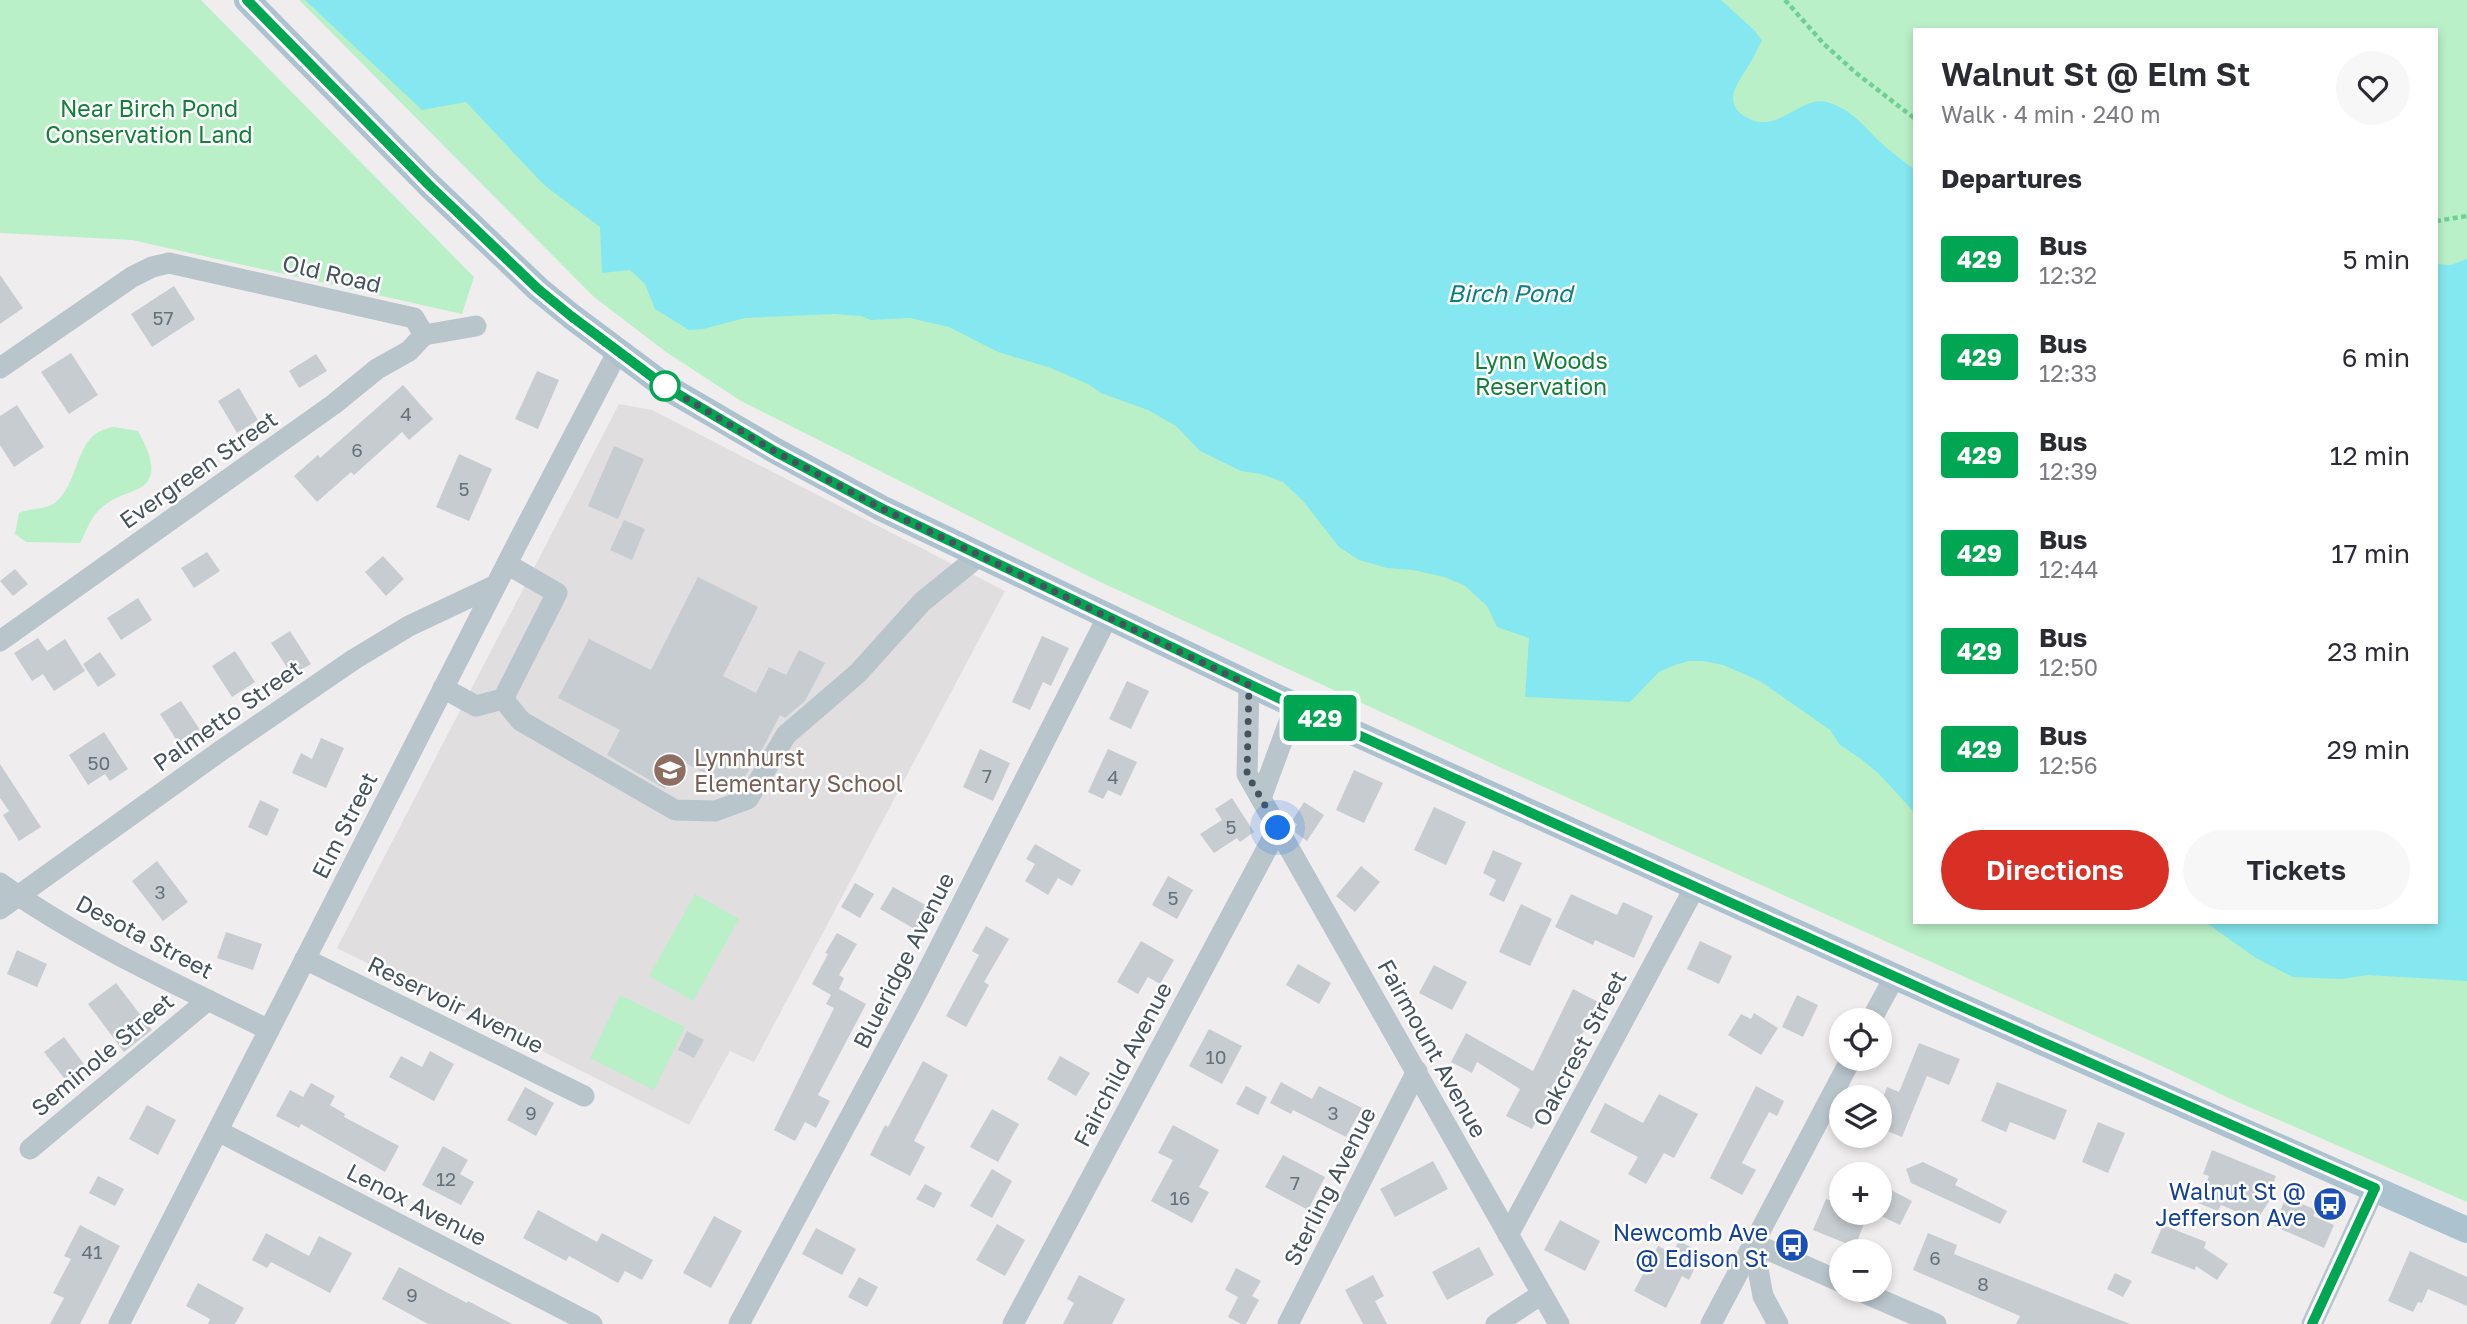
<!DOCTYPE html>
<html lang="en">
<head>
<meta charset="utf-8">
<style>
  :root { --surface:#fff; --page:#f7f7f7; --text:#2b2b33; --muted:#7c7c81; --accent:#d93025 }
  body { margin:0; font-family:"Golos Text",sans-serif; background:var(--page); color:var(--text); height:100vh; display:flex; flex-direction:column; font-size:26px; white-space:nowrap }
  * { box-sizing:border-box; margin:0 }
  p { font-size:23px; color:var(--muted) }
  .icon { flex:none; width:38px; height:38px; fill:none; stroke:currentColor; stroke-width:2; stroke-linecap:round; stroke-linejoin:round }
  .map { position:relative; flex:1; overflow:hidden }
  .drawer { position:absolute; left:1913px; top:28px; width:525px; height:896px; display:flex; flex-direction:column; background:var(--surface); border-radius:0px; box-shadow:0 4px 10px #0003 }
  .drawer>* { flex:none }
  .badge { padding:0 14px; border-radius:5px; font-size:24px; line-height:46px }
  .tools { position:absolute; left:1829px; top:1008px; display:grid; gap:14px }
  .tools a { display:grid; place-items:center; width:63px; height:63px; border-radius:50%; background:var(--surface); box-shadow:0 4px 10px #0003; font-size:35px }
  .you { position:absolute; width:35px; height:35px; margin:-18px; border:5px solid #fff; border-radius:50%; background:#1a73e8; box-shadow:0 0 0 10px #1a73e833 }
  .map>.badge { position:absolute; translate:-50% -50%; box-shadow:0 0 0 4px #fff }
  h2 { padding:0 28px; font-size:26px; line-height:63px }
  .round { display:grid; place-items:center; flex:none; width:74px; height:74px; border-radius:37px; background:var(--page) }
  .summary { display:flex; align-items:center; justify-content:space-between; height:119px; padding:0 28px }
  h1 { font-size:33px; font-weight:600; line-height:52px }
  .cta { display:flex; gap:14px; margin-top:auto; padding:14px 28px }
  .cta a { flex:1; height:80px; border-radius:42px; background:var(--accent); color:#fff; font-size:28px; font-weight:600; line-height:80px; text-align:center }
  .cta a+a { background:var(--page); color:var(--text) }
  ul { padding:0; list-style:none }
  li { display:flex; align-items:center; gap:21px; height:98px; padding:0 28px }
  li div { flex:1 }
  li b { display:block; font-size:26px }
  li em { font-style:normal }
  li .badge { min-width:77px; font-weight:700; text-align:center }
  .map>svg:first-child { display:block }
</style>
</head>
<body>
<div class="map">
<svg width="2467" height="1324" viewBox="0 0 2467 1324">
  <rect width="100%" height="100%" fill="#f0edee"/>
  <polygon fill="#e1dee0" points="619,404 652,410 1005,591 754,1062 730,1051 689,1125 337,948"/>
  <g fill="#baf0c7" fill-rule="evenodd">
    <polygon points="0,0 201,0 474,277 462,314 132,240 0,233"/>
    <path d="M299 0H2467V1202L2233 1100 2162 1066 1504 769 1096 580 741 401 666 352 594 297ZM1914 30H2436V922H1914Z"/>
    <path d="M114 427 138 431C147 447 163 478 138 489 124 495 111 498 99 510 90 519 86 532 80 543L26 542 15 534 19 513C32 507 45 511 56 502 82 480 73 432 114 427Z"/>
    <polygon points="695,894 739,919 693,1001 649,976"/>
    <polygon points="620,995 685,1027 654,1090 590,1058"/>
  </g>
  <g fill="#85e7ef">
    <path d="M305 0H1721L1755 31 1762 41C1757 49 1754 57 1749 65 1740 80 1721 101 1744 116 1778 138 1801 92 1830 103 1853 111 1864 126 1880 142 1891 152 1903 161 1914 169V812L1879 774 1861 759 1840 745 1830 730 1760 681 1723 665 1703 661H1689L1675 665 1659 672 1630 702 1525 697 1529 638 1497 627 1487 606 1464 585 1444 577 1413 570 1387 568 1359 560 1339 547 1303 501 1283 482 1261 474 1241 471 1200 451 1176 426 1148 410 1101 393 1088 384 1051 368 998 352 949 327 910 318 871 320 861 316 834 314 745 318 703 329 689 330 655 309 645 284 630 270 602 273 600 227 544 185 466 102 422 110Z"/>
    <polygon points="2467,259 2467,981 2368,975 2342,979 2293,977 2256,958 2205,922 2436,922 2436,264 2451,265"/>
  </g>
  <g fill="#c7ccd1">
    <polygon points="0,275 23,308 0,324"/>
    <polygon points="174,286 195,319 152,347 131,314"/>
    <polygon points="71,353 98,395 69,414 41,372"/>
    <polygon points="316,354 327,371 299,388 289,371"/>
    <polygon points="537,371 559,380 538,429 515,419"/>
    <polygon points="403,385 433,419 409,440 402,432 354,475 351,472 317,502 294,476 318,455 320,458"/>
    <polygon points="239,388 258,420 237,433 218,401"/>
    <polygon points="17,405 44,447 14,467 0,445 0,416"/>
    <polygon points="614,446 644,459 618,519 588,506"/>
    <polygon points="459,454 492,469 469,521 436,507"/>
    <polygon points="624,520 645,529 632,560 610,550"/>
    <polygon points="207,552 220,571 194,588 181,568"/>
    <polygon points="383,556 404,579 386,596 365,572"/>
    <polygon points="15,569 28,584 13,596 0,581"/>
    <polygon points="698,577 758,607 723,676 756,693 769,667 786,675 799,650 825,663 805,701 785,718 780,715 765,744 737,789 679,760 665,789 607,755 620,730 558,698 589,639 651,670"/>
    <polygon points="138,598 152,620 121,640 107,618"/>
    <polygon points="290,631 311,664 292,675 271,643"/>
    <polygon points="1042,636 1069,648 1051,686 1043,682 1030,710 1012,702"/>
    <polygon points="38,638 47,651 65,639 85,671 54,691 43,674 32,681 14,653"/>
    <polygon points="235,651 255,682 232,697 212,666"/>
    <polygon points="100,652 116,675 98,687 83,664"/>
    <polygon points="1127,681 1149,691 1131,729 1109,719"/>
    <polygon points="181,701 200,730 179,744 160,714"/>
    <polygon points="104,732 128,769 110,781 105,774 88,785 69,755"/>
    <polygon points="321,738 344,748 326,788 292,773 301,753 312,759"/>
    <polygon points="980,749 1010,763 993,801 963,787"/>
    <polygon points="1108,749 1137,762 1121,796 1108,790 1103,799 1088,792"/>
    <polygon points="0,764 41,827 19,841 3,815 9,811 0,798"/>
    <polygon points="1354,770 1383,783 1364,823 1336,810"/>
    <polygon points="1232,798 1254,832 1240,842 1237,838 1214,853 1200,834 1222,820 1215,809"/>
    <polygon points="260,800 279,809 267,836 248,827"/>
    <polygon points="1304,802 1324,815 1307,841 1296,833 1294,830 1297,824 1292,821"/>
    <polygon points="1434,807 1466,822 1446,865 1414,850"/>
    <polygon points="1035,844 1081,870 1072,886 1058,878 1048,895 1025,881 1035,864 1026,859"/>
    <polygon points="1493,850 1522,863 1504,902 1489,895 1496,880 1483,873"/>
    <polygon points="157,861 188,902 163,921 132,881"/>
    <polygon points="1361,866 1380,882 1355,912 1336,896"/>
    <polygon points="1168,876 1193,890 1177,919 1152,905"/>
    <polygon points="855,883 874,894 860,918 841,907"/>
    <polygon points="893,887 931,908 918,931 880,909"/>
    <polygon points="1571,894 1617,915 1623,902 1653,916 1634,958 1595,940 1593,945 1555,927"/>
    <polygon points="1521,904 1552,919 1530,966 1499,952"/>
    <polygon points="986,926 1009,939 984,982 989,985 966,1027 946,1016 979,955 972,951"/>
    <polygon points="226,932 262,944 253,970 217,958"/>
    <polygon points="837,933 857,944 839,975 844,978 839,989 866,1004 818,1095 830,1101 816,1128 805,1122 795,1141 774,1130 834,1008 826,1004 831,995 812,984 828,954 825,953"/>
    <polygon points="1141,941 1174,960 1160,984 1148,977 1138,994 1117,982"/>
    <polygon points="1700,941 1732,956 1719,984 1687,969"/>
    <polygon points="17,950 47,964 37,987 7,974"/>
    <polygon points="1298,964 1331,983 1319,1004 1286,985"/>
    <polygon points="1434,965 1467,982 1452,1010 1419,993"/>
    <polygon points="116,983 152,1030 124,1052 88,1004"/>
    <polygon points="1573,989 1606,1006 1594,1029 1587,1025 1532,1129 1506,1116 1520,1089 1477,1062 1472,1073 1451,1062 1466,1033 1533,1071"/>
    <polygon points="1797,995 1818,1005 1803,1037 1782,1027"/>
    <polygon points="1754,1013 1778,1028 1761,1055 1728,1035 1741,1014 1751,1019"/>
    <polygon points="1209,1029 1242,1046 1222,1084 1189,1066"/>
    <polygon points="687,1031 704,1040 694,1058 678,1050"/>
    <polygon points="64,1037 86,1067 67,1082 44,1052"/>
    <polygon points="1919,1043 1960,1059 1949,1085 1927,1076 1902,1137 1880,1128 1880,1105 1887,1087 1899,1092"/>
    <polygon points="430,1051 454,1064 434,1101 389,1077 401,1056 422,1067"/>
    <polygon points="1060,1056 1090,1073 1076,1096 1047,1079"/>
    <polygon points="923,1061 948,1075 914,1141 925,1147 910,1176 870,1155 885,1125 888,1127"/>
    <polygon points="1281,1082 1312,1099 1319,1086 1362,1108 1346,1137 1293,1110 1291,1114 1270,1103"/>
    <polygon points="1997,1082 2067,1110 2055,1140 2010,1122 2006,1132 1981,1121"/>
    <polygon points="311,1083 335,1096 330,1105 345,1114 344,1117 399,1146 385,1172 301,1124 299,1128 276,1116 290,1090 303,1097"/>
    <polygon points="1246,1086 1267,1097 1258,1115 1236,1104"/>
    <polygon points="1756,1086 1784,1101 1777,1116 1769,1112 1742,1163 1756,1170 1742,1195 1710,1178"/>
    <polygon points="525,1087 554,1103 536,1136 507,1120"/>
    <polygon points="1659,1094 1698,1114 1674,1158 1664,1153 1646,1184 1628,1174 1638,1157 1590,1132 1605,1103 1643,1123"/>
    <polygon points="147,1105 176,1120 158,1155 129,1139"/>
    <polygon points="992,1109 1019,1124 998,1162 970,1147"/>
    <polygon points="2098,1122 2125,1133 2108,1173 2082,1162"/>
    <polygon points="1173,1125 1219,1150 1199,1187 1209,1192 1192,1223 1151,1201 1173,1160 1158,1153"/>
    <polygon points="443,1146 468,1160 460,1174 474,1182 461,1205 422,1185"/>
    <polygon points="2212,1150 2276,1176 2271,1190 2275,1192 2257,1220 2221,1205 2218,1211 2198,1203 2209,1176 2203,1174"/>
    <polygon points="1283,1155 1325,1177 1308,1210 1265,1187"/>
    <polygon points="1433,1161 1448,1189 1395,1217 1380,1189"/>
    <polygon points="1923,1162 1958,1179 1955,1185 2007,1211 2000,1224 1911,1183 1906,1169"/>
    <polygon points="992,1169 1012,1181 992,1218 970,1206"/>
    <polygon points="98,1176 124,1189 115,1206 89,1193"/>
    <polygon points="925,1184 942,1193 934,1208 916,1199"/>
    <polygon points="1891,1190 1912,1201 1900,1225 1879,1215"/>
    <polygon points="2286,1197 2316,1210 2313,1216 2334,1225 2324,1248 2274,1226"/>
    <polygon points="1826,1199 1841,1204 1841,1213 1868,1213 1855,1247 1813,1230"/>
    <polygon points="538,1210 597,1242 602,1233 653,1260 642,1280 625,1271 618,1283 569,1256 566,1261 523,1238"/>
    <polygon points="714,1216 742,1231 711,1288 683,1273"/>
    <polygon points="1560,1220 1600,1241 1585,1271 1544,1250"/>
    <polygon points="997,1224 1025,1240 1005,1276 976,1260"/>
    <polygon points="80,1225 120,1246 80,1324 50,1324 64,1298 53,1293 71,1259 64,1256"/>
    <polygon points="2163,1225 2206,1242 2204,1248 2228,1264 2217,1280 2196,1266 2195,1270 2151,1253"/>
    <polygon points="816,1228 856,1249 842,1275 802,1254"/>
    <polygon points="266,1233 309,1256 319,1236 352,1253 330,1293 271,1262 267,1268 252,1260"/>
    <polygon points="1928,1233 1957,1245 1954,1254 2130,1324 2016,1324 2020,1316 1913,1270"/>
    <polygon points="1679,1241 1702,1253 1689,1280 1682,1276 1666,1308 1634,1291 1658,1246 1672,1253"/>
    <polygon points="1479,1247 1494,1275 1447,1300 1432,1272"/>
    <polygon points="2410,1251 2467,1277 2467,1306 2428,1289 2422,1303 2418,1302 2413,1312 2388,1301"/>
    <polygon points="399,1267 467,1303 468,1301 512,1324 428,1324 382,1299"/>
    <polygon points="1236,1268 1261,1281 1252,1296 1259,1300 1246,1324 1241,1324 1228,1317 1238,1297 1225,1290"/>
    <polygon points="2115,1273 2132,1281 2123,1297 2107,1289"/>
    <polygon points="1079,1275 1125,1299 1112,1324 1063,1324 1074,1303 1067,1299"/>
    <polygon points="1373,1275 1384,1296 1375,1301 1387,1324 1363,1324 1345,1290"/>
    <polygon points="859,1277 878,1287 867,1307 848,1297"/>
    <polygon points="198,1283 244,1308 235,1324 208,1324 210,1319 186,1306"/>
  </g>
  <g fill="none" stroke-linecap="round" stroke-linejoin="round">
    <g stroke="#70cf93" stroke-width="4.5" stroke-dasharray="5 3.5" stroke-linecap="butt">
      <polyline points="1785,0 1824,44 1856,73 1914,118"/>
      <polyline points="2436,221 2467,216"/>
    </g>
    <g stroke="#b8c5cb" stroke-width="21">
      <polyline points="0,368 132,277 152,267 169,263 414,318 424,335 476,326"/>
      <polyline points="0,641 334,404 377,369 409,351 424,335"/>
      <polyline points="1249,685 1247,774 1559,1324"/>
      <polyline points="443,688 476,706 503,699 557,593 507,564"/>
      <polyline points="503,699 521,721 675,810 715,811 748,799 786,735 858,673 922,602 980,555"/>
      <polyline points="1261,798 1295,706"/>
      <path d="M0 883C83 942 178 985 269 1030"/>
      <polyline points="0,909 219,752 353,660 409,626 496,585"/>
      <polyline points="305,959 584,1096"/>
      <polyline points="1871,1020 1895,976"/>
      <polyline points="218,1131 592,1324"/>
      <polyline points="30,1149 208,1000"/>
      <polyline points="1508,1235 1695,887"/>
      <polyline points="1753,1243 1841,1282"/>
      <polyline points="1753,1243 1763,1296 1778,1324"/>
      <polyline points="1858,1290 1936,1324"/>
      <polyline points="119,1324 519,540 618,351"/>
      <polyline points="739,1324 916,994 1108,616"/>
      <polyline points="1013,1324 1278,828"/>
      <polyline points="1288,1324 1417,1071"/>
      <polyline points="1496,1324 1542,1294"/>
      <polyline points="1711,1324 1851,1059"/>
      <polyline points="2312,1324 2375,1188"/>
    </g>
    <polyline stroke="#acc2ce" stroke-width="26" points="247,0 429,185 538,289 571,316 666,387 776,451 881,508 1319,717 1949,1001 2467,1230"/>
  </g>
  <g fill="none" stroke-linecap="round" stroke-linejoin="round">
    <g stroke="#fff" stroke-width="16">
      <polyline id="line" points="247,0 429,185 538,289 571,316 666,387 776,452 881,508 1318,717 1949,1001 2375,1188 2312,1324"/>
    </g>
    <use href="#line" stroke="#00a651" stroke-width="10"/>
    <polyline stroke="#45545c" stroke-width="7" stroke-dasharray="0 12.6" points="665,386 776,452 881,508 1249,685 1247,774 1278,828"/>
  </g>
  <defs>
    <g id="school-disc" transform="scale(1.75)"><circle r="9.5" fill="#8d6e63" stroke="#fff"/><path d="M0-5L7-2L0 1L-7-2ZM-4 1L0 2.5L4 1V4Q0 6-4 4Z" fill="#fff"/></g>
    <g id="bus-disc" transform="scale(1.75)"><circle r="9.5" fill="#1a4fb4" stroke="#fff"/><path d="M-5-6H5V4H4V6H2V4H-2V6H-4V4H-5ZM-3.5-4V0h7V-4ZM-3.5 1.2v1.5H-2V1.2ZM2 1.2v1.5H3.5V1.2Z" fill="#fff"/></g>
  </defs>
  <g fill-rule="evenodd">
    <use href="#school-disc" x="670" y="770"/>
    <use href="#bus-disc" x="2330" y="1204"/>
    <use href="#bus-disc" x="1792" y="1245"/>
  </g>
  <circle fill="#fff" stroke="#00a651" stroke-width="3.5" cx="665" cy="386" r="14"/>
  <g text-anchor="middle" dominant-baseline="central" stroke-width="5" stroke-linejoin="round" paint-order="stroke">
    <g font-size="19" fill="#667279">
      <text x="163" y="317">57</text>
      <text x="406" y="413">4</text>
      <text x="357" y="449">6</text>
      <text x="464" y="488">5</text>
      <text x="99" y="762">50</text>
      <text x="987" y="775">7</text>
      <text x="1113" y="776">4</text>
      <text x="1231" y="826">5</text>
      <text x="160" y="891">3</text>
      <text x="1173" y="897">5</text>
      <text x="1216" y="1056">10</text>
      <text x="531" y="1112">9</text>
      <text x="1333" y="1112">3</text>
      <text x="446" y="1178">12</text>
      <text x="1295" y="1182">7</text>
      <text x="1180" y="1197">16</text>
      <text x="92" y="1251">41</text>
      <text x="1935" y="1257">6</text>
      <text x="1983" y="1283">8</text>
      <text x="412" y="1294">9</text>
    </g>
    <g font-size="23" fill="#137f3a" stroke="#fff">
      <text x="149" y="108">Near Birch Pond<tspan x="149" dy="26">Conservation Land</tspan></text>
      <text x="1541" y="360">Lynn Woods<tspan x="1541" dy="26">Reservation</tspan></text>
    </g>
    <g font-size="23" fill="#45545c" stroke="#fff">
      <text transform="translate(332 273) rotate(13)">Old Road</text>
      <text transform="translate(198 469) rotate(-35)">Evergreen Street</text>
      <text transform="translate(227 715) rotate(-35)">Palmetto Street</text>
      <text transform="translate(344 825) rotate(-63)">Elm Street</text>
      <text transform="translate(145 936) rotate(28)">Desota Street</text>
      <text transform="translate(903 960) rotate(-63)">Blueridge Avenue</text>
      <text transform="translate(456 1004) rotate(26)">Reservoir Avenue</text>
      <text transform="translate(1433 1048) rotate(61)">Fairmount Avenue</text>
      <text transform="translate(1579 1048) rotate(-62)">Oakcrest Street</text>
      <text transform="translate(102 1054) rotate(-40)">Seminole Street</text>
      <text transform="translate(1122 1064) rotate(-62)">Fairchild Avenue</text>
      <text transform="translate(1329 1186) rotate(-63)">Sterling Avenue</text>
      <text transform="translate(417 1204) rotate(27)">Lenox Avenue</text>
    </g>
    <g font-size="23" fill="#785e54" stroke="#fff" text-anchor="start">
      <text x="694" y="757">Lynnhurst<tspan x="694" dy="26">Elementary School</tspan></text>
    </g>
    <g font-size="23" fill="#164399" stroke="#fff" text-anchor="end">
      <text x="2306" y="1191">Walnut St @<tspan x="2306" dy="26">Jefferson Ave</tspan></text>
      <text x="1768" y="1232">Newcomb Ave<tspan x="1768" dy="26">@ Edison St</tspan></text>
    </g>
    <g font-size="24" font-style="italic" fill="#0a7d86" stroke="#fff">
      <text x="1510" y="292">Birch Pond</text>
    </g>
  </g>
</svg>
<div class="tools">
<a><svg class="icon" aria-label="locate" viewBox="0 0 24 24"><circle cx="12" cy="12" r="6"/><path d="M12 2v4M12 18v4M2 12h4M18 12h4"/></svg></a>
<a><svg class="icon" aria-label="layers" viewBox="0 0 24 24"><path d="M12 4l9 5-9 5-9-5zM3 14l9 5 9-5"/></svg></a>
<a>+</a>
<a>−</a>
</div>
<div class="you" style="left:1278px;top:828px"></div>
<b class="badge" style="left:1320px;top:718px;background:#00a651;color:#fff">429</b>
<section class="drawer">
<div class="summary"><div><h1>Walnut St @ Elm St</h1><p>Walk · 4 min · 240 m</p></div><a class="round"><svg class="icon" aria-label="heart" viewBox="0 0 24 24"><path d="M12 20l-8-8c-3-5 5-10 8-4 3-6 11-1 8 4z"/></svg></a></div>
<h2>Departures</h2>
<ul>
<li><span class="badge" style="background:#00a651;color:#fff">429</span><div><b>Bus</b><p>12:32</p></div><em>5 min</em></li>
<li><span class="badge" style="background:#00a651;color:#fff">429</span><div><b>Bus</b><p>12:33</p></div><em>6 min</em></li>
<li><span class="badge" style="background:#00a651;color:#fff">429</span><div><b>Bus</b><p>12:39</p></div><em>12 min</em></li>
<li><span class="badge" style="background:#00a651;color:#fff">429</span><div><b>Bus</b><p>12:44</p></div><em>17 min</em></li>
<li><span class="badge" style="background:#00a651;color:#fff">429</span><div><b>Bus</b><p>12:50</p></div><em>23 min</em></li>
<li><span class="badge" style="background:#00a651;color:#fff">429</span><div><b>Bus</b><p>12:56</p></div><em>29 min</em></li>
</ul>
<div class="cta"><a>Directions</a><a>Tickets</a></div>
</section>
</div>
</body>
</html>
